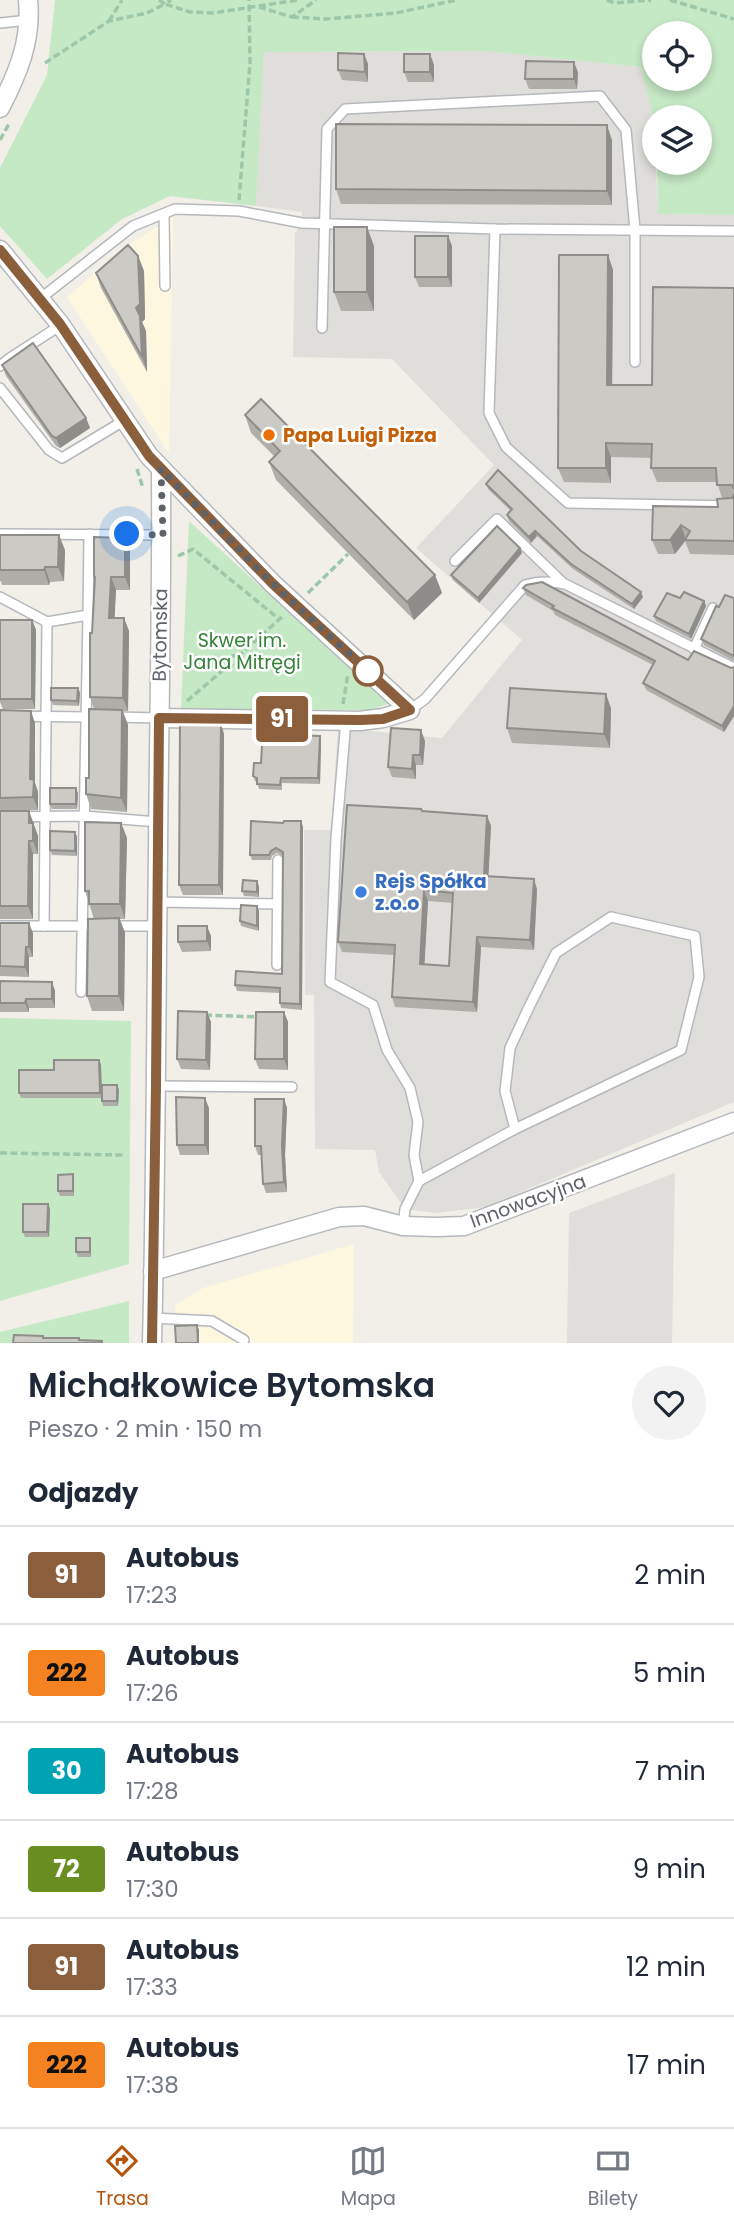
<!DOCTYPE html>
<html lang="pl">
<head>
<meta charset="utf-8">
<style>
  :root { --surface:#fff; --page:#f2f2f3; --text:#1f2937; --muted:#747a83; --line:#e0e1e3; --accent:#b45309 }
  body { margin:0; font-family:Poppins,sans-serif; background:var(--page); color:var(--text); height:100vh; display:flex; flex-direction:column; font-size:26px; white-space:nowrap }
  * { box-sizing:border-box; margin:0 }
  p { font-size:23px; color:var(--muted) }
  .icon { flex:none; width:38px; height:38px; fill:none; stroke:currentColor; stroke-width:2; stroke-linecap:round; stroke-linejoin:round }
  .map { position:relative; height:1343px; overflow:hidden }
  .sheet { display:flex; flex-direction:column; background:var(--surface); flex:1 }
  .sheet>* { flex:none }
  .badge { padding:0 14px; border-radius:5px; font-size:24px; line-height:46px }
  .tools { position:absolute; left:642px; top:21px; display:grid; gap:14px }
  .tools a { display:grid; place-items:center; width:70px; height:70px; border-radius:50%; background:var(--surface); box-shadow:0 4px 10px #0003; font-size:35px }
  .you { position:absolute; width:35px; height:35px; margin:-18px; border:5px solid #fff; border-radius:50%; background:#1a73e8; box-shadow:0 0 0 10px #1a73e833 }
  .map>.badge { position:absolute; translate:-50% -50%; box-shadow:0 0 0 4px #fff }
  h2 { padding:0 28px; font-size:26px; line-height:63px }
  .round { display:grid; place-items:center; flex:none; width:74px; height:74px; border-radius:37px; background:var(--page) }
  .head { display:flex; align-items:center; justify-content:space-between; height:119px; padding:0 28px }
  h1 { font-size:33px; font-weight:600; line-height:52px }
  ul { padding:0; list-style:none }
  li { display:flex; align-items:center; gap:21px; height:98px; padding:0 28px; border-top:2px solid var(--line) }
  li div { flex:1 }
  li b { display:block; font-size:26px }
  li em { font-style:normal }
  li .badge { min-width:77px; font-weight:700; text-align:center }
  .menu { display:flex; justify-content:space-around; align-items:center; height:98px; border-top:2px solid var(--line); background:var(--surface); font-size:19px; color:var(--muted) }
  .menu a { display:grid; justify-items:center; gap:4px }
  .menu .on { color:var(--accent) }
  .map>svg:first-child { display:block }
</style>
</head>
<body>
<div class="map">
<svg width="734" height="1343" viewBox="0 0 734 1343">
  <rect width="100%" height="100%" fill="#f1efe8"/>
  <g fill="#fef7e0">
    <polygon points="173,217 169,454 67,297 128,245"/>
    <polygon points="354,1244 353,1343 175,1343 175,1305 203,1288"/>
  </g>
  <g fill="#e0deda">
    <polygon points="485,51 642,67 654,121 658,214 734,215 734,1102 485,1207 437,1213 405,1209 379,1172 375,1150 315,1149 314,995 305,995 304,830 331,830 338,728 442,738 522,640 416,548 494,465 392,359 293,357 295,233 302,223 302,212 256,206 264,52"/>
    <polygon points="675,1173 672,1343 567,1343 569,1213"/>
  </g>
  <g fill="#c5e8c5" fill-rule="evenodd">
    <path d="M55 0H734V215L658 214 657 163H700V117H654V121L641 67 485 51 264 52 256 206 170 196 122 219 47 279 0 226V168L47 75ZM700 33V79H654V33Z"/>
    <polygon points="189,521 388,704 369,710 181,709"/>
    <polygon points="0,1018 131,1021 129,1264 0,1301"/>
    <polygon points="129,1301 129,1343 0,1343 0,1332"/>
  </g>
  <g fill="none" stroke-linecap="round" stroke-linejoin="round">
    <g stroke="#b5b8bc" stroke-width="12">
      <g id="lane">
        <polyline points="0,23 29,20"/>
        <polyline points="164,214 165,286"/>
        <polyline points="495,229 489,413 506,447 568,503 734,506"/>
        <polyline points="41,298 133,226 175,209 239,211 302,223 495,229 734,231"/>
        <polyline points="322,328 327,129 345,109 600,96 626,130 635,230 635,362"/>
        <polyline points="0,366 10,358 61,325"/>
        <polyline points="0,388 49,450 62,458 125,420"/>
        <polyline points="0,534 163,535"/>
        <polyline points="455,561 497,519 563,583"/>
        <polyline points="0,597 47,622"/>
        <polyline points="694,649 713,608"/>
        <path d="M410 710 425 699 525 585C539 581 550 581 565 584L734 668"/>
        <polyline points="0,716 90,717"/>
        <polyline points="115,717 159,718"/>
        <polyline points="346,720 336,839 330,982 373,1005 387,1050 410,1088 418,1122 414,1155 419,1181"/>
        <polyline points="0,817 84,816 158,822"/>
        <polyline points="158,902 278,904"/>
        <polyline points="0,926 86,926"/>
        <polyline points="44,926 47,622 88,615 89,534"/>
        <polyline points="110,926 157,926"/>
        <polyline points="277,965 278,860"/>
        <polyline points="81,992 88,615"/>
        <polyline points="157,1086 292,1087"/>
        <polyline points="403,1226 405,1209 419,1181 515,1129 681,1050 699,977 695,936 611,917 556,953 529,1007 510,1048 505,1091 515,1129"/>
        <polyline points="153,1318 212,1321 244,1340"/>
      </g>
    </g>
    <g stroke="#b5b8bc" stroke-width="21">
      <g id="street">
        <path d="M0 108C18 73 32 40 28 0"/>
        <polyline points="0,250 60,324 149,456 273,584 410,710 383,718 360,721 159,718"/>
        <polyline points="153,1271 339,1217 364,1216 403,1226 436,1227 464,1226 734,1122"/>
        <path d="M152 1343C156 1179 156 1015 158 851 159 723 162 596 161 469"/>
      </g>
    </g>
    <g stroke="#9cc7a9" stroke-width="3.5" stroke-dasharray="7 3.5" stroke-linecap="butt">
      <polyline points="159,0 165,4 171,0"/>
      <polyline points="607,0 614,3 651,0"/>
      <polyline points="670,0 734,19"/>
      <polyline points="259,7 292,17 316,0"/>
      <polyline points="292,17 326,19 396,13 456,0"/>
      <polyline points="109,21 122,0"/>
      <polyline points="45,63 109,21 147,13 165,4 190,12 213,13 298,0"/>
      <polyline points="0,140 10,122"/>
      <polyline points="239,200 250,63 249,0"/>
      <polyline points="137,469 143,488"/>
      <polyline points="178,556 193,549 279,619"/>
      <polyline points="308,593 348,554"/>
      <polyline points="229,665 228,660 231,656 239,656"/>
      <polyline points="187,701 229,665 234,667 241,660 239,656 284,615"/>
      <polyline points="343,704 348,674"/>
      <polyline points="205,1015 260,1017"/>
      <polyline points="0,1153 123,1155"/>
    </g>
    <use href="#lane" stroke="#fff" stroke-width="9"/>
    <use href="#street" stroke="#fff" stroke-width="18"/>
  </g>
  <g fill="#afaea9" fill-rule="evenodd">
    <polygon points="364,54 368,64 368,82 342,80 338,70"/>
    <polygon points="430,54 434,65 434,82 408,82 404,72"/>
    <polygon points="578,72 577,89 529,89 525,79"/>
    <polygon points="612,140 612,205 341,204 336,189"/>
    <polygon points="448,236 452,246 452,287 419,287 415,277"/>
    <polygon points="374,246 374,311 341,311 334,292"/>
    <polygon points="608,255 613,270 612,385 652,385 734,288 734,555 690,554 685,541 675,554 658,554 652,540 718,507 722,498 717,482 657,482 651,468 652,458 611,457 611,483 564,482 558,468"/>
    <polygon points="138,256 144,271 145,319 142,322 146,331 147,372 101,288 96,273"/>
    <polygon points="2,365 86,418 90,428 60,448 56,446 6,376"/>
    <polygon points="245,415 435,575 442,593 414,620 276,480 269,462 274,456 251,433"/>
    <polygon points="486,484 581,551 643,597 634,609 573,569 537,536 531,543 509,521 507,515 511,511 488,489"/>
    <polygon points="0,535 65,550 64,581 50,582 49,585 2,585 1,581 0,581"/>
    <polygon points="125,538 130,551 130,590 116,590 114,618 124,618 129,631 128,711 123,711 128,725 127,812 91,809 86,794 89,778 94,709 90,697 95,581 94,576"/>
    <polygon points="522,553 479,603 453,580 451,575"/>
    <polygon points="523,588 688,660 731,668 734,667 734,716 724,732 646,690 643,683 653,665 555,615 553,611 526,595"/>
    <polygon points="680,598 704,601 706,606 691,639 656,621 654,616"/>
    <polygon points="734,598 734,661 704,645 701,639 719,607"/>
    <polygon points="0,620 32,620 36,630 35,709 3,709 0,702"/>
    <polygon points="78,688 80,693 79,706 53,705 51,700"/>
    <polygon points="611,708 610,748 512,743 507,728"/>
    <polygon points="0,710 35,723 35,783 38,792 38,810 0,811"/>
    <polygon points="221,724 224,734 223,895 183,895 179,885"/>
    <polygon points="321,741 320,784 282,783 282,790 259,789 257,782 255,781 253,776 261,763"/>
    <polygon points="425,741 423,765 416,765 416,779 392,777 388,767"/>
    <polygon points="78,793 77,809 52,809 50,804"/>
    <polygon points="0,811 29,811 38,836 38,854 33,854 33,919 0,919"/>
    <path d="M422 812 487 816 491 826 488 876 537 889 534 950 481 947 477 1012 395 1007 392 997 394 955 342 952 338 942ZM428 901 453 903 449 966 424 964Z"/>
    <polygon points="301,821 303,827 302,1010 281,1008 280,1003 280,993 237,991 235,985 282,974 283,856 277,853 272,856 271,860 252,860 250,855 283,823"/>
    <polygon points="121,823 127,838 125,919 120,919 125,933 124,1011 92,1011 87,996 94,919 85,891"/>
    <polygon points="75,832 77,837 77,856 52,855 50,850"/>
    <polygon points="259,886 259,897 244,896 242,891"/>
    <polygon points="259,911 259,931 241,926 240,921"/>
    <polygon points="0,923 33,933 33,957 29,957 29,977 0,976"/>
    <polygon points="211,936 211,951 182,952 178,942"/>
    <polygon points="0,981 52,982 55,991 55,1008 29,1008 29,1012 0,1012"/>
    <polygon points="207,1012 211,1022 210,1070 181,1069 177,1059"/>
    <polygon points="284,1012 288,1022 288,1070 259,1069 255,1059"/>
    <polygon points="99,1060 101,1065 102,1098 21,1098 19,1093 54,1070"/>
    <polygon points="117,1085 119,1090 118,1106 103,1106 102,1101"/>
    <polygon points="284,1099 287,1108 285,1155 287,1192 266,1193 263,1184 261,1155 258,1155 255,1146"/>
    <polygon points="209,1108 209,1155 180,1155 177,1145"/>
    <polygon points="73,1174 74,1179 74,1196 60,1196 58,1191"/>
    <polygon points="48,1204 50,1209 49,1237 25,1237 23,1232"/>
    <polygon points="90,1238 91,1243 91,1257 78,1257 76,1252"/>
  </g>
  <g fill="#8f8d8a">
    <polygon points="364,54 368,64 368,82 365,72"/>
    <polygon points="430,54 434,65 434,82 430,72"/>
    <polygon points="574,62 578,72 577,89 574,79"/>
    <polygon points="607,125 612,140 612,205 607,191"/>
    <polygon points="367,227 374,246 374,311 367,292"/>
    <polygon points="448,236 452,246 452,287 448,277"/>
    <polygon points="608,255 613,270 612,399 607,385"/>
    <polygon points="138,256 144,271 145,319 142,322 146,331 147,372 142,357 136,308"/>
    <polygon points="86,418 90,428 60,448 56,438"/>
    <polygon points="606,443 611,457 611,483 606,468"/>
    <polygon points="681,525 686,540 675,554 670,540"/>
    <polygon points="535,531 537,536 531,543 529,537"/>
    <polygon points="59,535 65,550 64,581 58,567"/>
    <polygon points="125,538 130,551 130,590 125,577"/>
    <polygon points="520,548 522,553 479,603 478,598"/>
    <polygon points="45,567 50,582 49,585 44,570"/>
    <polygon points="435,575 442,593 414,620 407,602"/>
    <polygon points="111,577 116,590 114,631 109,618"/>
    <polygon points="641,592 643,597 634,609 632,604"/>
    <polygon points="704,601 706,606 691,639 689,634"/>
    <polygon points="124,618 129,631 128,711 123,698"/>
    <polygon points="32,620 36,630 35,709 32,699"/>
    <polygon points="78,688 80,693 79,706 77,701"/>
    <polygon points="606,694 611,708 610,748 604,734"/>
    <polygon points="734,706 734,716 724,732 722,726"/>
    <polygon points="122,710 128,725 127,812 121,798"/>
    <polygon points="31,711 35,723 35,783 38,792 38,810 33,797 30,779"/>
    <polygon points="221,724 224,734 223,895 219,885"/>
    <polygon points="421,730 425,741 423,765 420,755"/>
    <polygon points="320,736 321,741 320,784 318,778"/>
    <polygon points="413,755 416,765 416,779 412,769"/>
    <polygon points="76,788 78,793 77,809 76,804"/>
    <polygon points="29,811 38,836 38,854 33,841 29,823"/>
    <polygon points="487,816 491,826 488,886 484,876"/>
    <polygon points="301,821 303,827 302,1010 300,1004"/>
    <polygon points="121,823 127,838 125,919 120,904"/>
    <polygon points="75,832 77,837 77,856 75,851"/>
    <polygon points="29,841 33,854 33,919 28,906"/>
    <polygon points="534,879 537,889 534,950 530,940"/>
    <polygon points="257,881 259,886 259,897 257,892"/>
    <polygon points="424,890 428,901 424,974 420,964"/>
    <polygon points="257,906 259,911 259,931 257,926"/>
    <polygon points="119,918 125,933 124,1011 119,996"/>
    <polygon points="29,923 33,933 33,957 29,947"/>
    <polygon points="207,926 211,936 211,951 207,941"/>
    <polygon points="477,937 481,947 477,1012 473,1002"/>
    <polygon points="26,947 29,957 29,977 25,967"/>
    <polygon points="52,982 55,991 55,1008 52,999"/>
    <polygon points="26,999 29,1008 29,1012 25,1003"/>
    <polygon points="207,1012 211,1022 210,1070 206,1060"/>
    <polygon points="284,1012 288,1022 288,1070 284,1059"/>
    <polygon points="99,1060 101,1065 102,1098 100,1093"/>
    <polygon points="117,1085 119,1090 118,1106 117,1101"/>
    <polygon points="205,1098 209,1108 209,1155 205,1145"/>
    <polygon points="284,1099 287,1108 285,1155 287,1192 284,1182 282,1146"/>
    <polygon points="73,1174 74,1179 74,1196 73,1191"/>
    <polygon points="48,1204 50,1209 49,1237 47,1232"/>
    <polygon points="90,1238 91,1243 91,1257 90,1252"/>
    <polygon points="197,1325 199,1330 199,1343 198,1343"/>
  </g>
  <g fill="#cccac5" stroke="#8f8d8a" stroke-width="2" fill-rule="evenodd">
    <polygon points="338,53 364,54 365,72 338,70"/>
    <rect x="404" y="54" width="26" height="18"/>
    <polygon points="526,61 574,62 574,79 525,79"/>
    <polygon points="336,124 607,125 607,191 336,189"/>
    <rect x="334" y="227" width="33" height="65"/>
    <rect x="415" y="236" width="33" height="41"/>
    <polygon points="128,245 138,256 140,304 136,308 140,316 142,357 96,273"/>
    <polygon points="559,255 608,255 607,385 652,385 653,287 734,288 734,489 732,485 717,485 716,468 651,468 652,444 606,443 606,468 558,468"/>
    <polygon points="33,343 86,418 56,438 52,436 2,365"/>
    <polygon points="261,399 435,575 407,602 269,462 280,451 245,415"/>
    <polygon points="498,470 581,551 641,592 632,604 571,564 535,531 529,537 507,515 512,509 486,484"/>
    <polygon points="734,494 734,541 685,540 690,531 681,525 670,540 652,540 653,506 718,507 717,499 732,498"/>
    <polygon points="497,526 520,548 478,598 451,575"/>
    <polygon points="0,535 59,535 58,567 45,567 44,570 0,570"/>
    <polygon points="94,537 125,538 125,577 111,577 109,618 124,618 123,698 90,697 90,633 92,633 95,577 94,576"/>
    <polygon points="542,582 688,660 694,651 731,668 734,667 734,706 722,726 643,683 655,661 552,608 554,606 523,588 526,585"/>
    <polygon points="684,592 704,601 689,634 654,616 667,593 680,598"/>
    <polygon points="725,595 734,598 734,656 701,639 716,606 719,607"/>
    <rect x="0" y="620" width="32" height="79"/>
    <polygon points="51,688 78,688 77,701 51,700"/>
    <polygon points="510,688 606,694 604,734 507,728"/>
    <polygon points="89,709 122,710 121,798 86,794 86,778 89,778"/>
    <polygon points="0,710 31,711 30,779 34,780 33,797 0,798"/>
    <polygon points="180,723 221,724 219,885 179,885"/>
    <polygon points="391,728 421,730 420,755 413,755 412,769 388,767"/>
    <polygon points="267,734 320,736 318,778 281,778 280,785 257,784 257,778 253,776 254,763 261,763 262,745 267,745"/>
    <rect x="50" y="788" width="26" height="16"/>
    <path d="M347 805 421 809 422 811 487 816 484 876 534 879 530 940 477 937 473 1002 392 997 395 945 338 942ZM424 890 453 893 449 966 420 964Z"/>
    <polygon points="0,811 29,811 29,823 33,823 33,841 29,841 28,906 0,906"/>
    <polygon points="251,821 283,823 284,821 301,821 300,1004 280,1003 280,988 235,985 236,971 282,974 283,852 276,848 271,851 269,855 250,855"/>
    <polygon points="85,822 121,823 120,904 89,904 89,891 85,891"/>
    <polygon points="50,831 75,832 75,851 50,850"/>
    <polygon points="243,880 257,881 257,892 242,891"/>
    <polygon points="241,905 257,906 257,926 240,921"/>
    <polygon points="119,918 119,996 87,996 88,919"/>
    <polygon points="0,923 29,923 29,947 26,947 25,967 0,966"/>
    <polygon points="178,926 207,926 207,941 178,942"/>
    <polygon points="0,981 52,982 52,999 26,999 25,1003 0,1003"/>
    <polygon points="178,1011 207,1012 206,1060 177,1059"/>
    <polygon points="256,1012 284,1012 284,1059 255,1059"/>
    <polygon points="54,1060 99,1060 100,1093 19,1093 19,1070 54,1070"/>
    <rect x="102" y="1085" width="15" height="16"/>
    <polygon points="176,1097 205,1098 205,1145 177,1145"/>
    <polygon points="255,1099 284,1099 282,1146 284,1182 263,1184 261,1146 255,1146"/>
    <polygon points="73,1174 73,1191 58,1191 58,1175"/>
    <polygon points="23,1204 48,1204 47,1232 23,1232"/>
    <rect x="76" y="1238" width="14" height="14"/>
    <polygon points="197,1325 198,1343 176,1343 175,1326"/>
    <polygon points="14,1335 43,1336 43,1338 79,1338 79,1340 102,1341 102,1343 13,1343"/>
  </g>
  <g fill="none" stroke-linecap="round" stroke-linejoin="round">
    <g stroke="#fff" stroke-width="16">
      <polyline id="line" points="0,250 60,324 149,456 273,584 410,710 383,719 360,720 159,718 156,1086 152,1343"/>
    </g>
    <use href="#line" stroke="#8b5e3c" stroke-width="10"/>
    <polyline stroke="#5f6368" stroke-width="7" stroke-dasharray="0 12.6" points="127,534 163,535 161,469 273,584 368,671"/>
  </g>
  <circle fill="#e8710a" stroke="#fff" stroke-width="2.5" cx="269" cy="435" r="7"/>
  <circle fill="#fff" stroke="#8b5e3c" stroke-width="3.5" cx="368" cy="671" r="14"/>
  <circle fill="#3f7fe0" stroke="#fff" stroke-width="2.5" cx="361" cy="892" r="7"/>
  <g text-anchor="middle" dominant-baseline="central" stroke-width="5" stroke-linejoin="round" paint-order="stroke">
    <g font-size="19" font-weight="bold" fill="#c56008" stroke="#fff" text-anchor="start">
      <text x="283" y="435">Papa Luigi Pizza</text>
    </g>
    <g font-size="19" fill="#5f6368" stroke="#fff">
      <text transform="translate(160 635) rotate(-89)">Bytomska</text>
      <text transform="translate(528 1201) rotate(-20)">Innowacyjna</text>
    </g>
    <g font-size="19" fill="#348238" stroke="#fff">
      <text x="242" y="640">Skwer im.<tspan x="242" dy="22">Jana Mitręgi</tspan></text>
    </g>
    <g font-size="19" font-weight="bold" fill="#366cbe" stroke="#fff" text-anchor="start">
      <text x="375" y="881">Rejs Spółka<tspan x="375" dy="22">z.o.o</tspan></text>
    </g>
  </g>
</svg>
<div class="tools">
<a><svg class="icon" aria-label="locate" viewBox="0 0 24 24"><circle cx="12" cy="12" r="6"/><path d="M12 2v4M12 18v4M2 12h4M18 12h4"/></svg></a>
<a><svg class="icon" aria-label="layers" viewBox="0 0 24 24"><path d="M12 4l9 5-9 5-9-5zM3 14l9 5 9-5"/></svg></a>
</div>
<div class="you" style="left:127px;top:534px"></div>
<b class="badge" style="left:282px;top:719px;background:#8b5e3c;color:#fff">91</b>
</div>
<section class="sheet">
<div class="head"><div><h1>Michałkowice Bytomska</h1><p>Pieszo · 2 min · 150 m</p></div><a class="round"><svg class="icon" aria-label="heart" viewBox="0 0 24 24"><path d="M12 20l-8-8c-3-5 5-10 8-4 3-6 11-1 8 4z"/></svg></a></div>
<h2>Odjazdy</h2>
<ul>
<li><span class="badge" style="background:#8b5e3c;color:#fff">91</span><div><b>Autobus</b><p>17:23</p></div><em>2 min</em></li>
<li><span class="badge" style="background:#f58220;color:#111">222</span><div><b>Autobus</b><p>17:26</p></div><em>5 min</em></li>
<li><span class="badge" style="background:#00a3b4;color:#fff">30</span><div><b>Autobus</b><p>17:28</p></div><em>7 min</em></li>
<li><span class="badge" style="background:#6b8e23;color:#fff">72</span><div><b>Autobus</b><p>17:30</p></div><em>9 min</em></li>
<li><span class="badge" style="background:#8b5e3c;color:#fff">91</span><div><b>Autobus</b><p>17:33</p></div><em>12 min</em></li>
<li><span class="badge" style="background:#f58220;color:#111">222</span><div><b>Autobus</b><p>17:38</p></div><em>17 min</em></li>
</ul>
</section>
<nav class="menu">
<a class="on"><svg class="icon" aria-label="directions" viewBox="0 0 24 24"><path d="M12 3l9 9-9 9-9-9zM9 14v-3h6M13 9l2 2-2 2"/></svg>Trasa</a>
<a><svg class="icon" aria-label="map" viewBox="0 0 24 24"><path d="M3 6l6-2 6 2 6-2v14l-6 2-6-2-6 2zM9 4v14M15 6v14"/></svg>Mapa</a>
<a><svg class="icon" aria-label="tickets" viewBox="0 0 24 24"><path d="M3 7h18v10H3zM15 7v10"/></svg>Bilety</a>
</nav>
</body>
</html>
